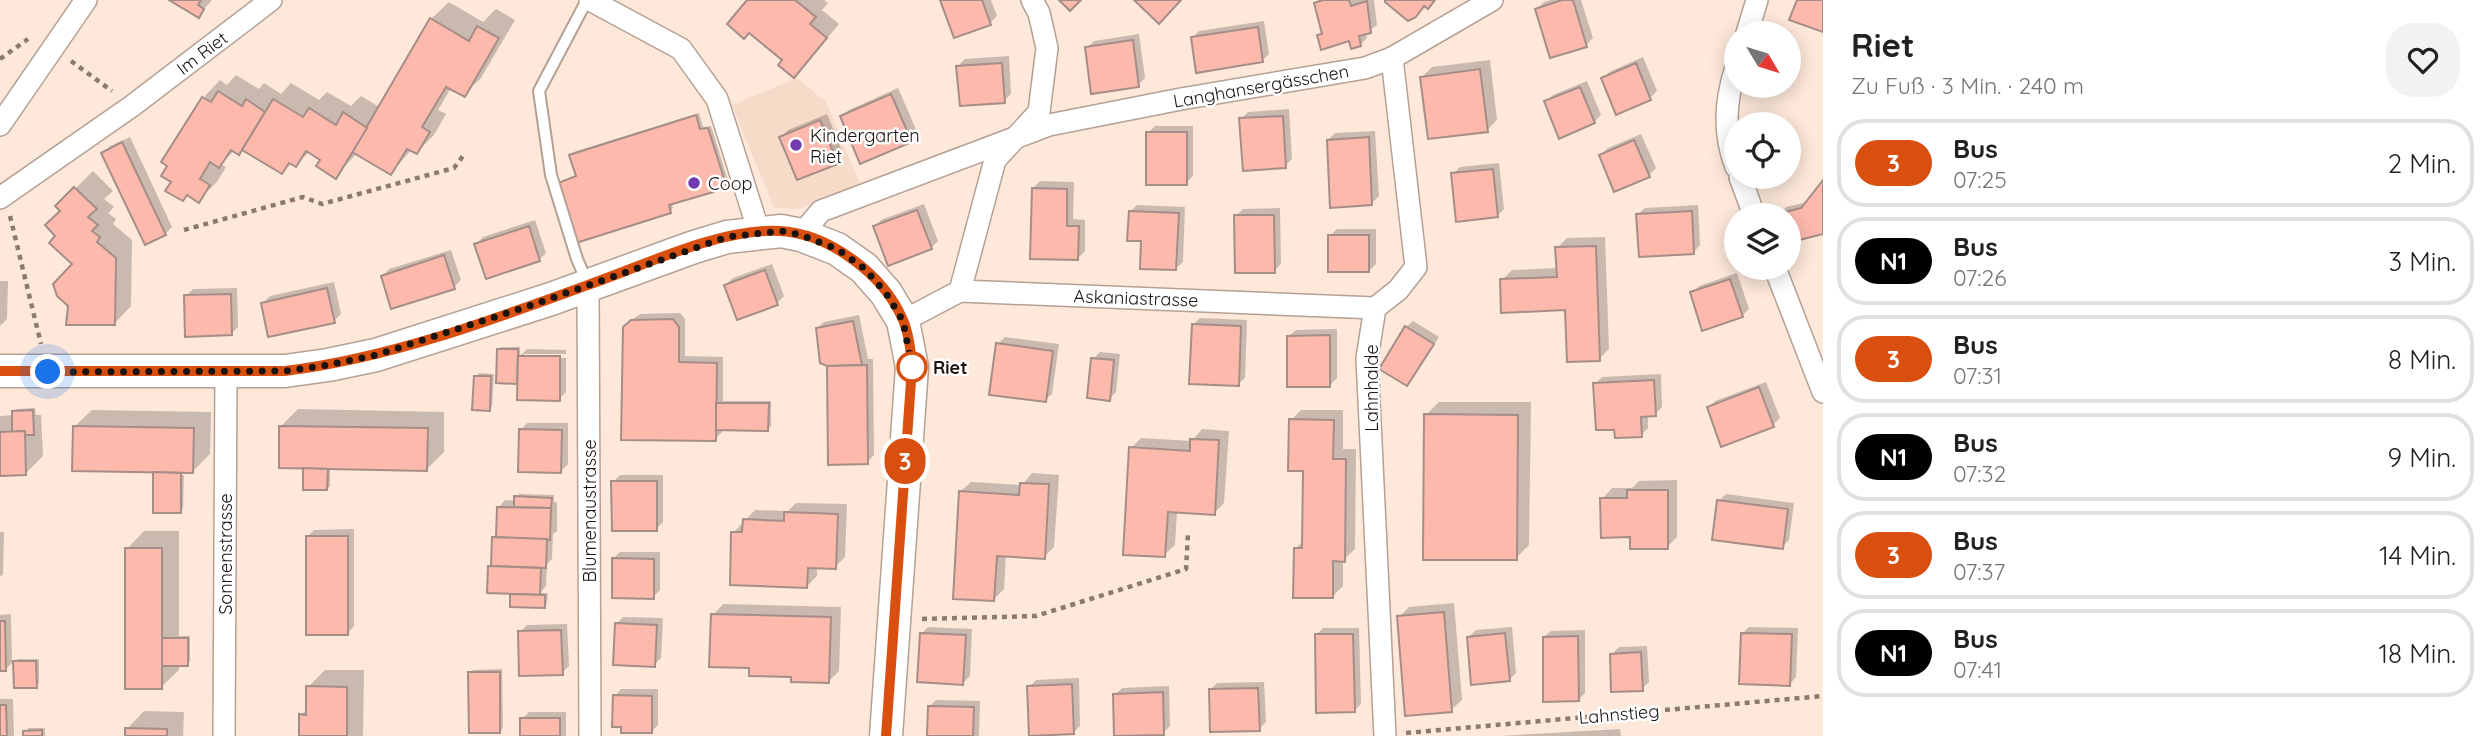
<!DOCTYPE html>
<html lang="de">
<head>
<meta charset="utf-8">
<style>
  :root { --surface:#fff; --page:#f2f2f2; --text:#222; --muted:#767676; --line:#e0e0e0 }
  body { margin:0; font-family:Quicksand,sans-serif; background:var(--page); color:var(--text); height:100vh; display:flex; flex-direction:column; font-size:26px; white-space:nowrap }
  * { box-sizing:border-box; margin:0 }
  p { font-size:23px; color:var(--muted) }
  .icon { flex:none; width:38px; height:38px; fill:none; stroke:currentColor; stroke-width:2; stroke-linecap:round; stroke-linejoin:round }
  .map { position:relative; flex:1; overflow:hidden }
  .panel { display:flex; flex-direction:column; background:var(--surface); width:665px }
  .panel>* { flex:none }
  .badge { padding:0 14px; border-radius:23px; font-size:24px; line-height:46px }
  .needle { width:46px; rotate:128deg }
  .fabs { position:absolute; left:1724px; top:21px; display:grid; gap:14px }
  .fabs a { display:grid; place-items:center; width:77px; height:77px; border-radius:50%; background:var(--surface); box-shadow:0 4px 18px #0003; font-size:35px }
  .you { position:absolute; width:35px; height:35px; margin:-18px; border:5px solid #fff; border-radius:50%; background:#1a73e8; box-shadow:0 0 0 10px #1a73e833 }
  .map>.badge { position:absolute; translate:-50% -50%; box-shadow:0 0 0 4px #fff }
  .round { display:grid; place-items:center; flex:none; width:74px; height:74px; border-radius:28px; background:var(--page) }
  .summary { display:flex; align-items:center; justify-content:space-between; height:119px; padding:0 28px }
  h1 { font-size:33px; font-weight:700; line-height:52px }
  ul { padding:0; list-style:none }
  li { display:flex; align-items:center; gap:21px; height:88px; margin:0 14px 10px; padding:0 14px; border:4px solid var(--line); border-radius:28px }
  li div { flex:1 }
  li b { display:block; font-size:26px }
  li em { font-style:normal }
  li .badge { min-width:77px; font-weight:700; text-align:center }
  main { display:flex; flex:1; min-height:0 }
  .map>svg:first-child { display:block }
</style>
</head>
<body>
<main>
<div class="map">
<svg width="1823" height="736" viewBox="0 0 1823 736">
  <rect width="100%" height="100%" fill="#fde8da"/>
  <polygon fill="#f7dbc9" points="797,78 826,102 860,184 799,209 774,208 732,105"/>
  <g fill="#0003">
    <polygon points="173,0 212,0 198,16"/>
    <polygon points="749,0 824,0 828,3 822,10 839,24 807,62"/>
    <polygon points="942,0 991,0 997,16 990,23"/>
    <polygon points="1319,0 1374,0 1377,25 1366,33 1367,38 1360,45 1350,39 1319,36 1323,32 1316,3"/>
    <polygon points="1551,0 1581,0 1593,38 1586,45 1537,9 1544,2"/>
    <polygon points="449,2 483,22 496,9 515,20 481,78 464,95 451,88 438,110 446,114 434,135 417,152 412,149 391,173 357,153 336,176 323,159 310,151 296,165 292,163 282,172 243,148 235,150 221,164 226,167 216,183 198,200 173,182 203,98 220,80 227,85 236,75 259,89 264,83 281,94 291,83 319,100 327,92 351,106 361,96 381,108 431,19"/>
    <polygon points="1264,21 1269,54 1262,61 1193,37 1199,31"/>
    <polygon points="1139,34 1145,78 1138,85 1087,48 1094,41"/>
    <polygon points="1009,56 1011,94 1004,101 958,66 965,59"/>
    <polygon points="1643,57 1657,91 1650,98 1617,113 1603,78 1609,72"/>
    <polygon points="1490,60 1497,120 1487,130 1422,77 1432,67"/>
    <polygon points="1587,81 1601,115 1594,122 1546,102 1553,95"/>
    <polygon points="898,88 918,134 911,141 842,116 849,110"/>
    <polygon points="1289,109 1292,159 1285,166 1241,119 1248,112"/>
    <polygon points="699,113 703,127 711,126 729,184 726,187 671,203 673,208 670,211 560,183 577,175 571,155 574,152"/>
    <polygon points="827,114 844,155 837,162 781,137 788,130"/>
    <polygon points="1155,126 1193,126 1193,176 1186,183 1148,133"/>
    <polygon points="1375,131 1379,196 1372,203 1328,140 1335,133"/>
    <polygon points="1641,134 1656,168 1649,175 1601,155 1608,148"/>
    <polygon points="130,137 172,227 165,234 104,153 110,146"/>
    <polygon points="1499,163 1504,209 1497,216 1453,174 1460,167"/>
    <polygon points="93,171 113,191 104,199 114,207 108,213 116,219 113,224 132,240 131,306 114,324 57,236 62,210 58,206"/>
    <polygon points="1040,181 1074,182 1073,219 1085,220 1085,251 1078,258 1033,188"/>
    <polygon points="1823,183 1823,232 1788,215 1780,215 1786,207 1808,202"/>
    <polygon points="924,204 938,241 931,248 875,227 881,220"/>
    <polygon points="1137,205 1185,207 1183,262 1176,268 1143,240 1130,212"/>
    <polygon points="1698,205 1700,245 1694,252 1638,214 1645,208"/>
    <polygon points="1280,208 1281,264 1274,271 1236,216 1243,209"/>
    <polygon points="535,220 546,253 539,260 476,244 483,237"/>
    <polygon points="1337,229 1376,229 1376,264 1369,271 1330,236"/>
    <polygon points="1605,237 1609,349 1599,359 1567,309 1502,280 1512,270 1558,268 1557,248 1567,238"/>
    <polygon points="451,250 461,280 454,287 383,276 389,269"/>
    <polygon points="772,264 784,296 777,303 726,285 733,278"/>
    <polygon points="1737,273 1749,309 1742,316 1692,293 1699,286"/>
    <polygon points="0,281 8,281 7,319 0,326"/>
    <polygon points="334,282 341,314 334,321 263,303 270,296"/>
    <polygon points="237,288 238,327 231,334 186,296 193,289"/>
    <polygon points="680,313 685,319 685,356 723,357 723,401 771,401 771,426 768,429 722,428 722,432 715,439 632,320 640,314"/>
    <polygon points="859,315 868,359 873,359 874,455 867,462 830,463 829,364 817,328 824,322"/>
    <polygon points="1200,318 1247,320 1245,378 1238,384 1193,325"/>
    <polygon points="1413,321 1439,337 1414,377 1407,384 1406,327"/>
    <polygon points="1337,329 1337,378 1330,385 1289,336 1296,330"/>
    <polygon points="1005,337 1059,344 1052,394 1045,400 998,344"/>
    <polygon points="501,347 520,347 520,356 527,349 566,350 566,354 524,354 524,357 566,358 566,392 559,399 519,379 517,382 498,350"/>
    <polygon points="1100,352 1120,354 1116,392 1109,399 1093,359"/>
    <polygon points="479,373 494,374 492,406 489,409 476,376"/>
    <polygon points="1661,374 1662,407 1655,414 1648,415 1648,428 1641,435 1616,428 1595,384 1602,377"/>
    <polygon points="1766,382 1780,418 1773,425 1709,408 1715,401"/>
    <polygon points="1439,402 1531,402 1529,545 1516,558 1426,415"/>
    <polygon points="35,408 36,415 41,415 43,456 25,474 0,474 0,416 14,415 17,409"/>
    <polygon points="298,409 444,412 444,452 427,469 330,467 330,486 327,489 305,467 281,426"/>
    <polygon points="92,410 211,412 210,454 193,471 74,427"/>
    <polygon points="1301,410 1343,410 1343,449 1356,449 1355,549 1343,560 1343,586 1333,596 1295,549 1304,540 1304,469 1291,420"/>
    <polygon points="527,423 568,423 568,464 561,471 521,430"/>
    <polygon points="1202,429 1229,431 1224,503 1214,513 1177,511 1175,545 1164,555 1131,448 1141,438 1192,441"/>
    <polygon points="1032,473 1059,475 1054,547 1044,557 1006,555 1004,589 994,599 960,492 971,482 1022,485"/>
    <polygon points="155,474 184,475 183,508 180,511"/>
    <polygon points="620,475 663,475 663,522 656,529 613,482"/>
    <polygon points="1677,480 1677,537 1667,547 1632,536 1602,499 1612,488 1632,488 1639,481"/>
    <polygon points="519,494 554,495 554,502 557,502 557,531 553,534 552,559 547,564 546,586 540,593 548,593 547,603 544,606 512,605 512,592 489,566 493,563 494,538 498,534 499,507 505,500 516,501"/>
    <polygon points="1726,494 1794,503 1789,540 1782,547 1719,501"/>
    <polygon points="796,503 847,504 845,557 835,567 817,566 817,576 807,586 733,533 755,510 788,511"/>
    <polygon points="354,529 354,626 348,633 307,537 314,530"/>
    <polygon points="144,531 179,531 179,636 190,636 190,661 187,665 179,665 179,670 161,687 127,549"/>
    <polygon points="0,532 4,532 3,574 0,577"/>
    <polygon points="620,552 660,552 660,590 653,597 613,559"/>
    <polygon points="1454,603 1462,700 1451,710 1399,617 1409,607"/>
    <polygon points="723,604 841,607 839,671 829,681 751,666 713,615"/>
    <polygon points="11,614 12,663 5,670 0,670 0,615"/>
    <polygon points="623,617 663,618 661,658 654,665 616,624"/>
    <polygon points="567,624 569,666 562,673 520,632 527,625"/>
    <polygon points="928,627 972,629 970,676 963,683 921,634"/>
    <polygon points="1512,627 1516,673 1509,680 1469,637 1476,630"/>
    <polygon points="1749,627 1798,628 1796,677 1790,684 1742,634"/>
    <polygon points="1323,628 1359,628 1361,704 1354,711 1316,635"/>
    <polygon points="1585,630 1585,693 1578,700 1544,637 1551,631"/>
    <polygon points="1647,646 1649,682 1642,689 1612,654 1619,647"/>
    <polygon points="18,659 39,659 39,683 36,686 15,662"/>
    <polygon points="502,669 503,728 499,731 470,673 473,670"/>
    <polygon points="325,670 364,670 363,736 301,736 301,715 308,708 308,687"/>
    <polygon points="1079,678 1080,726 1073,733 1029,687 1036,680"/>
    <polygon points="1264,682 1266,722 1259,729 1210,690 1217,683"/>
    <polygon points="1169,686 1170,726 1163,733 1115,695 1122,688"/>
    <polygon points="621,689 658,689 658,725 651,732 615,696"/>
    <polygon points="0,699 13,699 14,736 0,736"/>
    <polygon points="936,700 980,701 979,736 929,736 929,707"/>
    <polygon points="144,711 184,712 183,736 126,736 127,729"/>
    <polygon points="529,712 566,712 566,736 522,736 522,719"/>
    <polygon points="28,728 45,728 45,736 25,736"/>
    <polygon points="1620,729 1621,736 1500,736"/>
  </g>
  <g fill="#fdbaac" stroke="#a58d88" stroke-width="2">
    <polygon points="169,0 201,0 198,5 204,9 199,18"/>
    <polygon points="747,0 795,0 816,17 810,24 827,38 794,78 778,65 782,60 749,33 744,39 727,24"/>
    <polygon points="940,0 982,0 991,25 954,38"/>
    <polygon points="1059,0 1081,0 1070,11"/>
    <polygon points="1134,0 1181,0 1159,24"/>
    <polygon points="1323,0 1349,0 1351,6 1367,1 1371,33 1359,36 1361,46 1351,49 1349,41 1321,50 1317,35 1322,34 1314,3"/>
    <polygon points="1385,0 1435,0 1428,9 1424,6 1416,17 1408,21 1385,2"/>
    <polygon points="1562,0 1573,0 1587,47 1550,58 1535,9"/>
    <polygon points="1797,0 1823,0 1823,32 1789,20"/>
    <polygon points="430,18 469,41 477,26 499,38 465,97 446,87 422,127 430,132 417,154 407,149 391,175 352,152"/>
    <polygon points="1258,27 1263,62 1196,73 1191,37"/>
    <polygon points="1133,40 1139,87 1091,94 1085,47"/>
    <polygon points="1002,63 1005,103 960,106 956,66"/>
    <polygon points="1636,63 1651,100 1616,115 1601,78"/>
    <polygon points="1480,69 1488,132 1428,139 1420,77"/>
    <polygon points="1580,87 1595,123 1559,139 1544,101"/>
    <polygon points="218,91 242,106 246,99 265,112 239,155 231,150 219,168 210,162 200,179 210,185 199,203 187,195 183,201 165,191 171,182 161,176 167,166 161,162 202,97 211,102"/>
    <polygon points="891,94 912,142 860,164 840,116"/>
    <polygon points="273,99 303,117 309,108 336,125 343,112 367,128 336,179 316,166 320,160 306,151 296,167 289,163 282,174 242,150"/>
    <polygon points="696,115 700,129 708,128 727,188 669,205 671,213 576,243 558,183 576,176 569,155"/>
    <polygon points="1283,116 1286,168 1243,171 1239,118"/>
    <polygon points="820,120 838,164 797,180 779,137"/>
    <rect x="1146" y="132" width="41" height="53"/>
    <polygon points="1369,137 1372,205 1330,208 1327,140"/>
    <polygon points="1634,140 1650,177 1614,192 1599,155"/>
    <polygon points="122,142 166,235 145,245 101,153"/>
    <polygon points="1493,169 1498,217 1456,222 1451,173"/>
    <polygon points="1823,180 1823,234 1788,243 1788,215 1777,214 1801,208"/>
    <polygon points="74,187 97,209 88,217 98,225 92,231 100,237 97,242 116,258 115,325 66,325 68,306 57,296 53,284 72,264 49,243 55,236 45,225 60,211 55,206"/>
    <polygon points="1032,188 1067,189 1067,226 1079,226 1078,260 1030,259"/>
    <polygon points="917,210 932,249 888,266 873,226"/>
    <polygon points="1129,211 1179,213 1176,270 1140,269 1141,241 1127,241"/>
    <polygon points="1692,211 1694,254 1639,257 1636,214"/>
    <polygon points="1234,215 1274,215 1275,273 1235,273"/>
    <polygon points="529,226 540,261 486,279 474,244"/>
    <rect x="1328" y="235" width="41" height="37"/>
    <polygon points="1596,246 1600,361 1567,362 1565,310 1501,313 1500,279 1557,277 1555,247"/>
    <polygon points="444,255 455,289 391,309 381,276"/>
    <polygon points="765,270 778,305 737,320 724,285"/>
    <polygon points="1730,279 1743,317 1702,331 1690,292"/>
    <polygon points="327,288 335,323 268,337 261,303"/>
    <polygon points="231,294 232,335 185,337 184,295"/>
    <polygon points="673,319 679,327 679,362 717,363 716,441 621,440 623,327 631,320"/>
    <polygon points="853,321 862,365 827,366 820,363 816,328"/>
    <polygon points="1192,324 1241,326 1239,386 1189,384"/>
    <polygon points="1405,326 1434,344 1407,386 1379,369"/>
    <polygon points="1330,335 1330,387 1287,387 1287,336"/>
    <polygon points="996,343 1053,351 1046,402 989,395"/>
    <polygon points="497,349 518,349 517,384 496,383"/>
    <polygon points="518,356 560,356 560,401 517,400"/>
    <polygon points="1091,358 1114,360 1110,401 1087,398"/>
    <polygon points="867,365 868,464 828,465 827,366"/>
    <polygon points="474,376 491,376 490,411 472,410"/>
    <polygon points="1654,380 1656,416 1641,417 1642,437 1615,438 1614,430 1596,430 1593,383"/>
    <polygon points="1759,387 1774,427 1721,447 1707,407"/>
    <polygon points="716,403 769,403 768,431 716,430"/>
    <polygon points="33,410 34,435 25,435 25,431 12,432 12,411"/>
    <polygon points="1424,414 1518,415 1517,560 1423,560"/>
    <polygon points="1289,419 1334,420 1333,459 1346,459 1345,562 1333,561 1333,598 1293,598 1294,548 1302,548 1303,471 1288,471"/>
    <polygon points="73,426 194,428 193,473 72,471"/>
    <polygon points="279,426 428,428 427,471 279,468"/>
    <polygon points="519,429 562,430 561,473 518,472"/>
    <polygon points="25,431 26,475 0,476 0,432"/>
    <polygon points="1190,439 1219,440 1215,515 1168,512 1165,557 1123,555 1129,447 1190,451"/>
    <polygon points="303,468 328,469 327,490 303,490"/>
    <polygon points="153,472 181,473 181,513 153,513"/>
    <polygon points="611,481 657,481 657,531 612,531"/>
    <polygon points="1020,483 1049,484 1045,559 997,556 994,601 953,599 959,491 1019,495"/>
    <polygon points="1627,490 1668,490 1668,549 1630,549 1630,537 1601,538 1600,498 1627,498"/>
    <polygon points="514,496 552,498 551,508 514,507"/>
    <polygon points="1717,500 1788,509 1783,549 1712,540"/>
    <polygon points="497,507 551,508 550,540 496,537"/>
    <polygon points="784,512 838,514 836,569 808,568 807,588 730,585 731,532 742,532 743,519 784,521"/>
    <rect x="306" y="536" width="42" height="99"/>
    <polygon points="492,537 547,539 546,568 491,566"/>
    <rect x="125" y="548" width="37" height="141"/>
    <polygon points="612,558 654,559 654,599 612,598"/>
    <polygon points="488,566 541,568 540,595 487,593"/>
    <polygon points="510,594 545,595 545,608 510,607"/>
    <polygon points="1444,612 1452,712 1405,716 1397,616"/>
    <polygon points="711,614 831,617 829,683 791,682 791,677 749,676 749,668 709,667"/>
    <polygon points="0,621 5,621 6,671 0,671"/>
    <polygon points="615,623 657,625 655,667 613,665"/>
    <polygon points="561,630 563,675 519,676 518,631"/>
    <polygon points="920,633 966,635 963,685 917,682"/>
    <polygon points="1505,633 1510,681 1471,685 1467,637"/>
    <polygon points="1741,633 1792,634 1790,686 1739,684"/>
    <polygon points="1315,634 1353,634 1355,712 1316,713"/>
    <polygon points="1578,636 1579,701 1543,702 1543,637"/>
    <rect x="162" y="638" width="26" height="28"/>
    <polygon points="1641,652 1643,691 1611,692 1610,654"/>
    <polygon points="13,661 36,661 37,688 14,688"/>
    <polygon points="468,672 500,672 500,733 469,733"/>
    <polygon points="1072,684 1074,734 1029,736 1027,686"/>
    <polygon points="306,686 347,687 347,736 299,736 299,714 306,715"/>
    <polygon points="1258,688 1260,731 1210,732 1209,689"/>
    <polygon points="1163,692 1164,735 1114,736 1113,694"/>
    <polygon points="613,695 652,696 652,733 621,733 621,727 612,727"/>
    <polygon points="0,705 6,705 7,736 0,736"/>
    <polygon points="928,706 974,707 973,736 927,736"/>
    <rect x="520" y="718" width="40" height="18"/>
    <polygon points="125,728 167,729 167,736 125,736"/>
    <polygon points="42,730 42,736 23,736 23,731"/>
  </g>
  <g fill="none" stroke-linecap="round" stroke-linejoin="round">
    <g stroke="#b5a194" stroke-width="14">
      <polyline id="lane" points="587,282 577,259 551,175 539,91 587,0"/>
    </g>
    <g stroke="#b5a194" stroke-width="24">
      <g id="street">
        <polyline points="590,0 681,49 717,99 759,232"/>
        <polyline points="1747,33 1757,0"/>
        <path d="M1736 67C1725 102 1723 133 1736 167"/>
        <polyline points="0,125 86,0"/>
        <polyline points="1740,177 1754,215"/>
        <polyline points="0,198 132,106 271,0"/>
        <polyline points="801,235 821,211 1049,125 1181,99 1365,68 1392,58 1492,0"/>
        <polyline points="1775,268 1823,392"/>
        <polyline points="588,285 590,736"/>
        <polyline points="960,291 995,160 1039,112 1047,48 1039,13 1032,0"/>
        <polyline points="903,321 960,291 1375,308"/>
        <polyline points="224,736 226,371"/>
        <polyline points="1385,736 1367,358 1375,308 1398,290 1416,267 1392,58"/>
      </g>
    </g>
    <g stroke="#b5a194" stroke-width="35">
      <polyline id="secondary" points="0,371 285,371 328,365 376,355 551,299 694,247 727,237 781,231 801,235 837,249 864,268 886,293 903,321 912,367 886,736"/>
    </g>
    <g stroke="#897b72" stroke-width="4.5" stroke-dasharray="5 5" stroke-linecap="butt">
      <polyline points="0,59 28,39"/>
      <polyline points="71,61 112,91"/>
      <polyline points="10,216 41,344"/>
      <polyline points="184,230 303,197 322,204 454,168 463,156"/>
      <polyline points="922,619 1036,616 1186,569 1188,533"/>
      <polyline points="1406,733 1823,696"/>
    </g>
    <use href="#lane" stroke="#fff" stroke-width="10"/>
    <use href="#street" stroke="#fff" stroke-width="21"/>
    <use href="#secondary" stroke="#fff" stroke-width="32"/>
  </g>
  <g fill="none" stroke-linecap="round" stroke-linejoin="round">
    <g stroke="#fff" stroke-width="16">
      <path id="line" d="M0 371H285C391 358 495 319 596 282 649 263 723 228 779 231 829 233 884 275 903 320 909 334 911 352 912 367L886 736"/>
    </g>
    <use href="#line" stroke="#d94f10" stroke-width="10"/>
    <polyline stroke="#1a130f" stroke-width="7" stroke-dasharray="0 12.6" points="48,372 285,371 328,365 376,355 526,307 727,237 781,231 801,235 837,249 864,268 886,293 903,321 912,367"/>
  </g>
  <g fill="#723ab0" stroke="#fff" stroke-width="2.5">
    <circle cx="796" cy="145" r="7"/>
    <circle cx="694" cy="183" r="7"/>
  </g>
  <circle fill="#fff" stroke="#d94f10" stroke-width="3.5" cx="912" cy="367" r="14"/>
  <g text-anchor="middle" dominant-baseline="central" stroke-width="5" stroke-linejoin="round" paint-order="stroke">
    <g font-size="18" fill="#1a130f" stroke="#fff">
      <text transform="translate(202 53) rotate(-37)">Im Riet</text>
      <text transform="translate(1261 86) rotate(-10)">Langhansergässchen</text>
      <text transform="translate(1136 298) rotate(2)">Askaniastrasse</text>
      <text transform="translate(1371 388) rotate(-90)">Lahnhalde</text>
      <text transform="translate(589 511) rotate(-90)">Blumenaustrasse</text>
      <text transform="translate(225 554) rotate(-90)">Sonnenstrasse</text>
      <text transform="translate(1619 714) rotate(-5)">Lahnstieg</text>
    </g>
    <g font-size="18" fill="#1a130f" stroke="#fff" text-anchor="start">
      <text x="810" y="135">Kindergarten<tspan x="810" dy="21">Riet</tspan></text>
      <text x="708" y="183">Coop</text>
    </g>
    <g font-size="18" font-weight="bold" fill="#1a130f" stroke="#fff" text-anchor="start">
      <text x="933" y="367">Riet</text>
    </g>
  </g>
</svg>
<div class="fabs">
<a><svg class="needle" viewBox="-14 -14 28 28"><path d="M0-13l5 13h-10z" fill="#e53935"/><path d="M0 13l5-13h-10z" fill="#767676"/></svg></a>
<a><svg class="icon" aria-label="locate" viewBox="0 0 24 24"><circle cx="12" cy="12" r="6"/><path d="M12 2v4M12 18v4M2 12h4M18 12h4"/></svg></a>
<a><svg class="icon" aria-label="layers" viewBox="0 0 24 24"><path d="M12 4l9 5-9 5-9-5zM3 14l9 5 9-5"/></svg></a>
</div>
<div class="you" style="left:48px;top:372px"></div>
<b class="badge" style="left:905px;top:461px;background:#d94f10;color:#fff">3</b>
</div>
<section class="panel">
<div class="summary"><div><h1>Riet</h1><p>Zu Fuß · 3 Min. · 240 m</p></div><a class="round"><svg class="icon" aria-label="heart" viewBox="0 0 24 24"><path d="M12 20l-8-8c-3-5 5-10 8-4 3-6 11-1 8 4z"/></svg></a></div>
<ul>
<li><span class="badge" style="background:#d94f10;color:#fff">3</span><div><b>Bus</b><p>07:25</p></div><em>2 Min.</em></li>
<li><span class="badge" style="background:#000;color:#fff">N1</span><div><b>Bus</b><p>07:26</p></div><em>3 Min.</em></li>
<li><span class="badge" style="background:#d94f10;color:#fff">3</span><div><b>Bus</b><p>07:31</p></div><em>8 Min.</em></li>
<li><span class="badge" style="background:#000;color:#fff">N1</span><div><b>Bus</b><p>07:32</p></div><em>9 Min.</em></li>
<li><span class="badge" style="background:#d94f10;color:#fff">3</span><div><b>Bus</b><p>07:37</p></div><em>14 Min.</em></li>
<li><span class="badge" style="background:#000;color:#fff">N1</span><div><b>Bus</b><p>07:41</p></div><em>18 Min.</em></li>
</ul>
</section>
</main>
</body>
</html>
